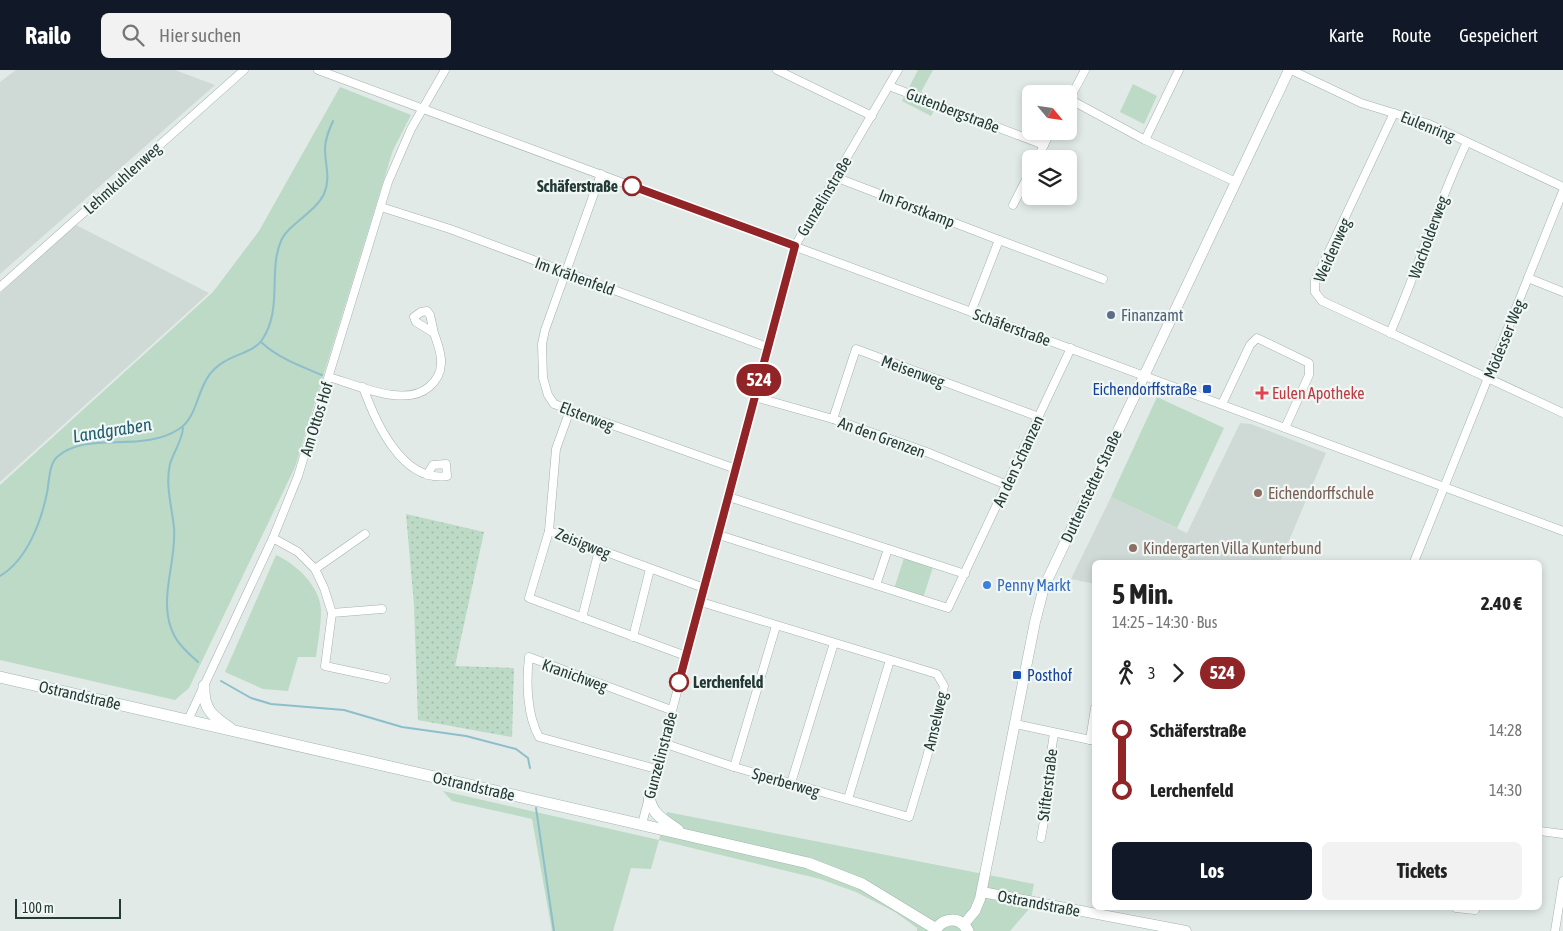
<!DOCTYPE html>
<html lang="de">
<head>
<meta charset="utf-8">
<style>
  :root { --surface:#fff; --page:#f2f2f2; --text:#222; --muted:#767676; --accent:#111827 }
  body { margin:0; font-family:"Asap Condensed",sans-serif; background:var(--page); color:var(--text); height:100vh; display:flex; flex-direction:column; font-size:19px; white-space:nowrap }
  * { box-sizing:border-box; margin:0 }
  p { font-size:16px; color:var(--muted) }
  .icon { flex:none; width:28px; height:28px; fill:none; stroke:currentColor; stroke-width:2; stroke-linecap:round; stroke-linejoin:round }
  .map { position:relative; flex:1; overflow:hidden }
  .drawer { position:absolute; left:1092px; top:490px; width:450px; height:350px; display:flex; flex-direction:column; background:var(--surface); border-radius:8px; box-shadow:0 2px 8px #0003 }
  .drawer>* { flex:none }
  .badge { padding:0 10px; border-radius:16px; font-size:18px; line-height:32px }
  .needle { width:32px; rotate:119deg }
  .controls { position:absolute; left:1022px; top:15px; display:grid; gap:10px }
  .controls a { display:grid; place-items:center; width:55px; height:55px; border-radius:8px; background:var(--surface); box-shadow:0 2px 8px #0003; font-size:25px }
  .scale { position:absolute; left:15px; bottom:12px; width:106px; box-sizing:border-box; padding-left:5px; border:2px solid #233a35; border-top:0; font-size:14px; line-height:18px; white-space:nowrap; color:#233a35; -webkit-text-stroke:4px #f1f7f5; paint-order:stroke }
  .map>.badge { position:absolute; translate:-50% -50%; box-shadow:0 0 0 2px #fff }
  .legs { display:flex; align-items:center; gap:8px; height:55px; padding:0 20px; font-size:16px }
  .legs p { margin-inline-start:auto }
  .overview { display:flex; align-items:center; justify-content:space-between; height:85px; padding:0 20px }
  h1 { font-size:28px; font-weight:700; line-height:38px }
  .button { display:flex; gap:10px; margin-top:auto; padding:10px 20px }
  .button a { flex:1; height:58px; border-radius:8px; background:var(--accent); color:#fff; font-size:20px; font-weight:700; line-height:58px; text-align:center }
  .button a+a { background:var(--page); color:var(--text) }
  ul { padding:0 20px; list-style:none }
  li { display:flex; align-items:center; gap:18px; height:60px; font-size:19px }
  li i { display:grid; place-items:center; width:8px; height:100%; margin:0 6px; background:currentColor }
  li i::after { content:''; width:12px; height:12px; margin:-6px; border:4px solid; border-radius:50%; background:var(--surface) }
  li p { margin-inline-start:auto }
  li:first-child i { background:linear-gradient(#0000 50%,currentColor 0) }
  li:last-child i { background:linear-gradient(currentColor 50%,#0000 0) }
  header { display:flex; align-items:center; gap:30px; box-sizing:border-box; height:70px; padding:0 25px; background:var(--accent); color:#fff }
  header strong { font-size:24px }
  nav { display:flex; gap:28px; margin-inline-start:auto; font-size:18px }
  .search { width:350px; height:45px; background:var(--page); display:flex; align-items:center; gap:12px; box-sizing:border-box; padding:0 18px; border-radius:8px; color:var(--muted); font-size:19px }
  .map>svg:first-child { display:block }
</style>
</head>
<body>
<header>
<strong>Railo</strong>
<div class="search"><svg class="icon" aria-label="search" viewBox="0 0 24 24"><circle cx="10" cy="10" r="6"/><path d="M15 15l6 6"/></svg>Hier suchen</div>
<nav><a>Karte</a><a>Route</a><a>Gespeichert</a></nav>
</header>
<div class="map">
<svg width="1563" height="861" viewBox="0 0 1563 861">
  <defs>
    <pattern id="garden-dots" width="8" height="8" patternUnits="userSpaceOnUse" patternTransform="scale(1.25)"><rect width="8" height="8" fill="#bcdac5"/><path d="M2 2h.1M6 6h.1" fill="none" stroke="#a1bcaa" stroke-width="1.8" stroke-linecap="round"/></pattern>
  </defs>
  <rect width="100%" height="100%" fill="#e1eae7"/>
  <g fill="#cfdad6">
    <polygon points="16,0 175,0 215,15 0,204 0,12"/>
    <polygon points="76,155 209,223 0,412 0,223"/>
    <polygon points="1240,353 1251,354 1326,383 1280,492 1095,492 1095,514 1071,509 1111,427 1187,463"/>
  </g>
  <g fill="#bcdac5">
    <polygon points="918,0 933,0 921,22 939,31 931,46 902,31"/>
    <polygon points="1133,14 1157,26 1144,54 1120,42"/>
    <polygon points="340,17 411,45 393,80 295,397 189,618 175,630 0,590 0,415 213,222 259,161"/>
    <polygon points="1157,327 1224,358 1177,458 1111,427"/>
    <path d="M276 485C296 494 320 516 321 540 321 556 318 572 316 587H298L288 621 263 619 225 602Z"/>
    <polygon points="904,488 933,497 923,528 894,519"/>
    <polygon points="443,721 659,770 667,742 1034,814 1029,839 1010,861 917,861 917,858 895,842 856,822 820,809 659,770 651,799 631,798 613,861 552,861 532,749 452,731"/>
  </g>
  <polygon fill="url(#garden-dots)" points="406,444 484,462 455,596 514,598 512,667 418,650 414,535"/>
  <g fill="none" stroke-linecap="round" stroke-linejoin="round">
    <g stroke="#8dbecb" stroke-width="2">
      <path d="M261 272C278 288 300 296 322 305"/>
      <path d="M183 358C182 371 174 381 170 394 165 415 172 437 174 458 177 493 156 533 175 567 180 576 190 585 198 592"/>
      <path d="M0 506C27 490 41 452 47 423 49 413 49 394 57 387 87 360 141 384 179 359 197 348 197 320 210 304 225 284 252 285 262 270 283 239 268 201 281 171 288 154 315 143 324 124 331 108 325 95 325 79 325 69 329 60 333 51"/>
      <polyline points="221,611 251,628 271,634 344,640 402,657 466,666 516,679 528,688 530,698"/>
      <polyline points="536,738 554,861"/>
    </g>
    <g stroke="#a4b2ae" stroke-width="9">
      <g id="minor">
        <polyline points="318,0 1563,461"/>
        <polyline points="777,0 872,46"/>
        <polyline points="1291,0 1361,33 1429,54 1563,117"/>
        <polyline points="889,16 1044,75"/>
        <polyline points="1069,29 1145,70 1236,112"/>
        <polyline points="1069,30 1085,0"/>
        <polyline points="1394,43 1315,211 1315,222 1322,231 1563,343"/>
        <polyline points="1145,70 1179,0"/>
        <polyline points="1037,89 1051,61"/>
        <polyline points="601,104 545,260 542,274 543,308 548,325 554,334 570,340 736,399"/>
        <polyline points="835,107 999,170 971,242"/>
        <polyline points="1013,135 1031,100"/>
        <polyline points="381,137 450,159 767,277"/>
        <polyline points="999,170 1103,209"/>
        <polyline points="1528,208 1563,222"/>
        <polyline points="0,217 244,0"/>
        <path d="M1390 263C1418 200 1437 134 1467 72"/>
        <path d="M329 307C357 315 405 338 429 317 436 311 441 303 441 293 442 284 437 272 434 263L416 252 414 247 421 242 427 241 430 245 434 263"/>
        <path d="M363 317C375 351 402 413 447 406L446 394 433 395 427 405"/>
        <polyline points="755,327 833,349 924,381 1007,415"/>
        <polyline points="1222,334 1250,275 1257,268 1309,293 1309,305 1285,358"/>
        <polyline points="570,340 556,379 549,461 704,518"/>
        <polyline points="833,349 856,279 1039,347"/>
        <polyline points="729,427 965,504"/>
        <polyline points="549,461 529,528 686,586"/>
        <polyline points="719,465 948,538 1071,278"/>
        <polyline points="273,468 298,482 315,499 324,518 332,543 325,596 386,609"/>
        <polyline points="1414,492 1563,121"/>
        <polyline points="315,499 365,464"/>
        <polyline points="876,515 888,479"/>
        <polyline points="332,543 382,539"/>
        <polyline points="582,548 599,480"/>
        <polyline points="633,567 650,499"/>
        <polyline points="188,650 273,468 298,406 388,112 411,59 445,0"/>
        <polyline points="1015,654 1095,671"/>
        <polyline points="1090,670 1095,638"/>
        <polyline points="663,673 734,697 909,747 927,687 944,616 937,604 701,532"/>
        <polyline points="734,697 776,556"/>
        <path d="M656 699 539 667C527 645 526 613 529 587L671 640"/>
        <polyline points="791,713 834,573"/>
        <polyline points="848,729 890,590"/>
        <polyline points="642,754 795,176 898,0"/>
        <polyline points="1540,761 1563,764"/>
        <polyline points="1041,768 1049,723 1049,697 1054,663"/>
        <polyline points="1456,838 1475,840 1475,838"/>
        <polyline points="1555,861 1563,811"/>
      </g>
    </g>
    <g stroke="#a4b2ae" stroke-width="11">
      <g id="tertiary">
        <polyline points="982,822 1186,861"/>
        <polyline points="964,854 975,841 980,829 1035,552 1044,517 1289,0"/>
      </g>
    </g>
    <g stroke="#a1b5af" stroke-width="12">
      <g id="secondary">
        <polyline points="0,607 808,793 862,814 936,859"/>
        <path d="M204 616C203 639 212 646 230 658"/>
        <path d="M649 726C651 744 664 750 678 760"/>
        <path d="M935 861C943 847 960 846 968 861"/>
      </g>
    </g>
    <use href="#minor" stroke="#fff" stroke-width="8"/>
    <use href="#tertiary" stroke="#fff" stroke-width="10"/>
    <use href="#secondary" stroke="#fff" stroke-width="11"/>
  </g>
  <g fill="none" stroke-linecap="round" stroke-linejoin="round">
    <g stroke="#fff" stroke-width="11">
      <polyline id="line-1" points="632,116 795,176 679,612"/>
    </g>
    <use href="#line-1" stroke="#912426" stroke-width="8"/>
  </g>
  <g fill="#fff" stroke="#912426" stroke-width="2.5">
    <circle cx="632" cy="116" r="9"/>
    <circle cx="679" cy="612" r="9"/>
  </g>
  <circle fill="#5c6f8a" stroke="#f1f7f5" stroke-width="2" cx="1111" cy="245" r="5"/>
  <g fill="#1a4fb4" stroke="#f1f7f5" stroke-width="2">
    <rect x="1202" y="314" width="10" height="10" rx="2.5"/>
    <rect x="1012" y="600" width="10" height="10" rx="2.5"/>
  </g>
  <path fill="#e0444e" stroke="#f1f7f5" stroke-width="2" d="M1259.5 315.5h5v5h5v5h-5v5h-5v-5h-5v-5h5z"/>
  <g fill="#8d6e63" stroke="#f1f7f5" stroke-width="2">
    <circle cx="1258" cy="423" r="5"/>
    <circle cx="1133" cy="478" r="5"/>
  </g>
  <circle fill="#3f7fe0" stroke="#f1f7f5" stroke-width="2" cx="987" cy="515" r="5"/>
  <g text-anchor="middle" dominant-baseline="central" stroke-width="4.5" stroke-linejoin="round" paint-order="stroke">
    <g font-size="16" fill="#233a35" stroke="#f1f7f5">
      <text transform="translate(953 40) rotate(21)">Gutenbergstraße</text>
      <text transform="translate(1428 56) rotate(22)">Eulenring</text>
      <text transform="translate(122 108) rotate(-42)">Lehmkuhlenweg</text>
      <text transform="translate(824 126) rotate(-59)">Gunzelinstraße</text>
      <text transform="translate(917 138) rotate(21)">Im Forstkamp</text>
      <text transform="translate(1428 167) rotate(-70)">Wacholderweg</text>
      <text transform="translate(1332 180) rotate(-66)">Weidenweg</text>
      <text transform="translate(575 206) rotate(20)">Im Krähenfeld</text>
      <text transform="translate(1012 257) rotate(20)">Schäferstraße</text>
      <text transform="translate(1504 269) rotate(-68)">Mödesser Weg</text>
      <text transform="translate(913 301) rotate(20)">Meisenweg</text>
      <text transform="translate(587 346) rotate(21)">Elsterweg</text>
      <text transform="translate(316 349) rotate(-73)">Am Ottos Hof</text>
      <text transform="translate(882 367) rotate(20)">An den Grenzen</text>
      <text transform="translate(1018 391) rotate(-65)">An den Schanzen</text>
      <text transform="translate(1091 416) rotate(-65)">Duttenstedter Straße</text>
      <text transform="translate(583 473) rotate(22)">Zeisigweg</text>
      <text transform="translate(575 605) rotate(20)">Kranichweg</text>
      <text transform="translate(80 625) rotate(13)">Ostrandstraße</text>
      <text transform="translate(935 651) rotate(-77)">Amselweg</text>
      <text transform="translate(660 685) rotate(-75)">Gunzelinstraße</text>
      <text transform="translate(786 712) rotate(16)">Sperberweg</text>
      <text transform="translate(1047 715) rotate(-83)">Stifterstraße</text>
      <text transform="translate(474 716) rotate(13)">Ostrandstraße</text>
      <text transform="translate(1039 833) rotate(11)">Ostrandstraße</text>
    </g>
    <g font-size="16" font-weight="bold" fill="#233a35" stroke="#f1f7f5" text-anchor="end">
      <text x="618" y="116">Schäferstraße</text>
      <text x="693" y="612" text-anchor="start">Lerchenfeld</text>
    </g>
    <g font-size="16" fill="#4e5e75" stroke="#f1f7f5" text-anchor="start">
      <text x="1121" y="245">Finanzamt</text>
    </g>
    <g font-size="16" fill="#164399" stroke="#f1f7f5" text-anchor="end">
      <text x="1197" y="319">Eichendorffstraße</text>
      <text x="1027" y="605" text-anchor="start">Posthof</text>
    </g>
    <g font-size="16" fill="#be3a42" stroke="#f1f7f5" text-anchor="start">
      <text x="1272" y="323">Eulen Apotheke</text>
    </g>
    <g font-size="16" fill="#785e54" stroke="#f1f7f5" text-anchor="start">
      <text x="1268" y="423">Eichendorffschule</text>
      <text x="1143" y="478">Kindergarten Villa Kunterbund</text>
    </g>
    <g font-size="16" fill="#366cbe" stroke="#f1f7f5" text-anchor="start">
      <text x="997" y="515">Penny Markt</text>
    </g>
    <g font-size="18" font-style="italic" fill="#225f71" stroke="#f1f7f5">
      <text transform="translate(112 360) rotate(-9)">Landgraben</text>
    </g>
  </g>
</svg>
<div class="controls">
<a><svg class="needle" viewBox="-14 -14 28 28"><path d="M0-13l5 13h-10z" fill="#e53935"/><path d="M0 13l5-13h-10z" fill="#767676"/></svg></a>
<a><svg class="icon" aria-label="layers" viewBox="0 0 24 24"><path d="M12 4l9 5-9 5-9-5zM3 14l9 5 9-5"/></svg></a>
</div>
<div class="scale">100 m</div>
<b class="badge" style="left:759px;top:310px;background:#912426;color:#fff">524</b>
<section class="drawer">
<div class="overview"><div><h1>5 Min.</h1><p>14:25 – 14:30 · Bus</p></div><b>2.40 €</b></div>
<div class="legs"><svg class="icon" aria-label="walk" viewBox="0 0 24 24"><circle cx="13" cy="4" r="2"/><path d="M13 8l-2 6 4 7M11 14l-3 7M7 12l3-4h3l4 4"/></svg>3<svg class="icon" aria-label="forward" viewBox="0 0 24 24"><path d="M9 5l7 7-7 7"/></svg><b class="badge" style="background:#912426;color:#fff">524</b></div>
<ul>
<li><i style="color:#912426"></i><b>Schäferstraße</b><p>14:28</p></li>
<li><i style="color:#912426"></i><b>Lerchenfeld</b><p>14:30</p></li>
</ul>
<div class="button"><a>Los</a><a>Tickets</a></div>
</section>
</div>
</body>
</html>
